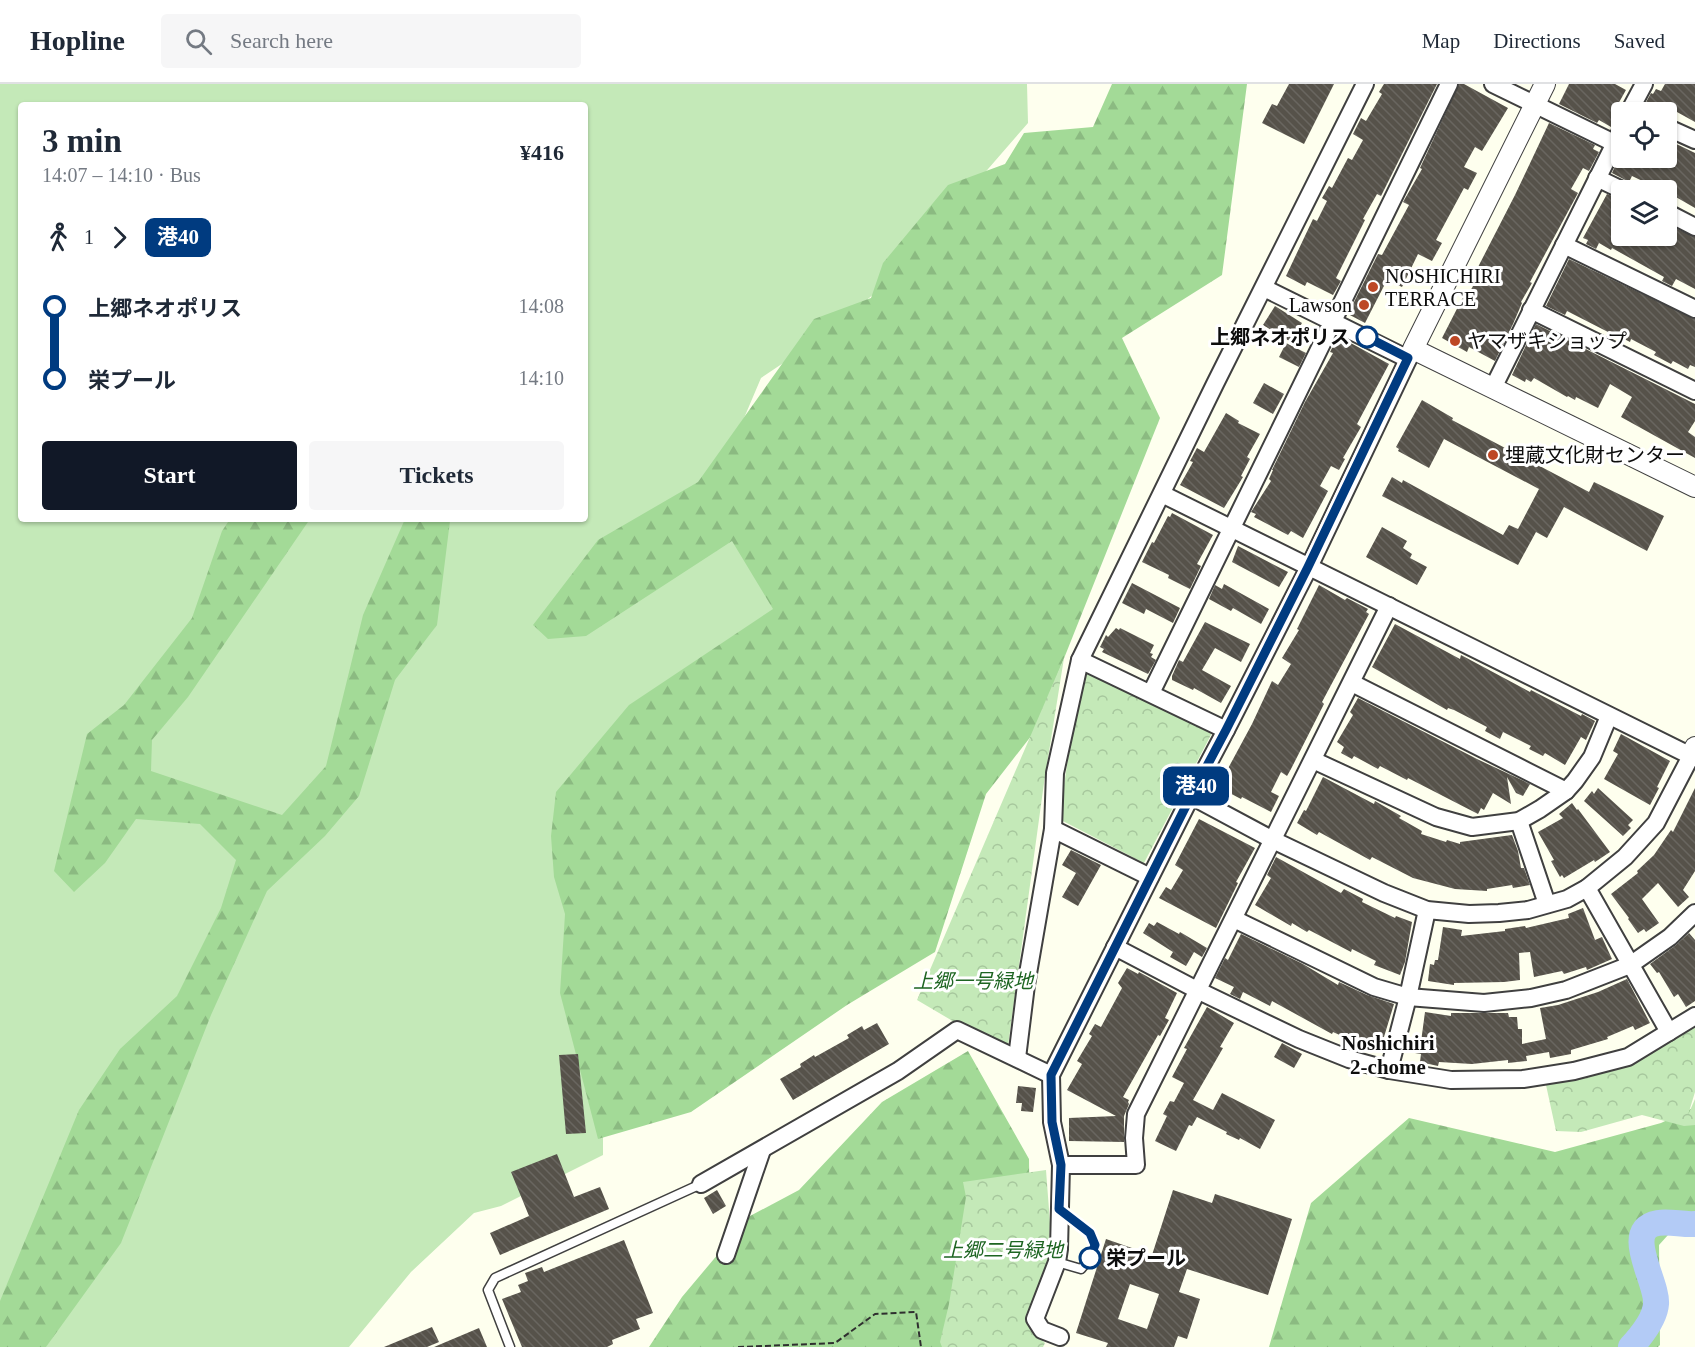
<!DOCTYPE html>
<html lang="en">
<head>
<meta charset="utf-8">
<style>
  :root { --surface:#fff; --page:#f6f6f7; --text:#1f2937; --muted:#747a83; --line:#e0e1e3; --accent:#111827 }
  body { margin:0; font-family:"Times New Roman","Noto Sans JP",serif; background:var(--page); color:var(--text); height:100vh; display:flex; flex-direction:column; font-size:22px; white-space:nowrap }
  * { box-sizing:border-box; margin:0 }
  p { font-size:20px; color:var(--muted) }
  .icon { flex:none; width:33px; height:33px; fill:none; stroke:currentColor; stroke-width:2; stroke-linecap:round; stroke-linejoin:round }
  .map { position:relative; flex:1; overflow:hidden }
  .sheet { position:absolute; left:18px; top:18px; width:570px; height:420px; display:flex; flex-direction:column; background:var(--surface); border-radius:6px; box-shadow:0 2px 4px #0004 }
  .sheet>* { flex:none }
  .badge { padding:0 12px; border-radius:9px; font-size:21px; line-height:39px }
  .controls { position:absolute; left:1611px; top:18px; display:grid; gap:12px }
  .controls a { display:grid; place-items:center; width:66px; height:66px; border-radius:6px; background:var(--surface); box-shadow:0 2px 4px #0004; font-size:30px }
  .map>.badge { position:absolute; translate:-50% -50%; box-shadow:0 0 0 3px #fff }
  .legs { display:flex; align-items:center; gap:9px; height:66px; padding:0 24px; font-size:20px }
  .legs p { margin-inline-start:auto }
  .summary { display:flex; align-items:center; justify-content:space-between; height:102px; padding:0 24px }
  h1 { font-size:33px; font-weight:600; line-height:45px }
  .primary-button { display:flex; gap:12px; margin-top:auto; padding:12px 24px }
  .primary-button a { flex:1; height:69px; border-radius:6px; background:var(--accent); color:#fff; font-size:24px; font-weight:600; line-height:69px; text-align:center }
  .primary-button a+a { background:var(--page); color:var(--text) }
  ul { padding:0 24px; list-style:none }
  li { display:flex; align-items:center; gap:21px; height:72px; font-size:22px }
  li i { display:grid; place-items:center; width:9px; height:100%; margin:0 8px; background:currentColor }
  li i::after { content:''; width:15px; height:15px; margin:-8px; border:4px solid; border-radius:50%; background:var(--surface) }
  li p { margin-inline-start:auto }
  li:first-child i { background:linear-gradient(#0000 50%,currentColor 0) }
  li:last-child i { background:linear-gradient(currentColor 50%,#0000 0) }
  header { display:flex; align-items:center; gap:36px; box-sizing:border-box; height:84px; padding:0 30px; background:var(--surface); border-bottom:2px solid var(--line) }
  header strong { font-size:28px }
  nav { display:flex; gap:33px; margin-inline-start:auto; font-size:21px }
  .search { width:420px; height:54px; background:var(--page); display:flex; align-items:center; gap:15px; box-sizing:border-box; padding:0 21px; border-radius:6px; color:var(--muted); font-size:22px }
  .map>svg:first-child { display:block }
</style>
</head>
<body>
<header>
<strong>Hopline</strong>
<div class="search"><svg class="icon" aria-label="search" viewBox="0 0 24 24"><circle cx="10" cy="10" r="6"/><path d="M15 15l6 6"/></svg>Search here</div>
<nav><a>Map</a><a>Directions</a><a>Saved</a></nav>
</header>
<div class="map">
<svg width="1695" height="1263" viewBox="0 0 1695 1263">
  <defs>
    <pattern id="forest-firs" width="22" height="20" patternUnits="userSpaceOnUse" patternTransform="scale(1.5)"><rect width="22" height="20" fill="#a3da97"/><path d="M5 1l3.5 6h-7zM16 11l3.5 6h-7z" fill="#8bba81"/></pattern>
    <pattern id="park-crowns" width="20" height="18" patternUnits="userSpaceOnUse" patternTransform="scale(1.5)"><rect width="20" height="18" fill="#c4e9b8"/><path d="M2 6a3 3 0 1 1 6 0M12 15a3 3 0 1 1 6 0" fill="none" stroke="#a7c79d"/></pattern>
    <pattern id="building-back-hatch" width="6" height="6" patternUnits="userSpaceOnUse" patternTransform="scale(1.5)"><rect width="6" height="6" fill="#56524a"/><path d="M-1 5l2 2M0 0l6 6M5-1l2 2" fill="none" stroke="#696660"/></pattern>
  </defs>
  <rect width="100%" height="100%" fill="#feffee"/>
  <path fill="#c4e9b8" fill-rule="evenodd" d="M0 0H1027L1028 39 896 191 828 249 761 294 705 426 765 470 780 515 603 952V1071L501 1122 474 1129 411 1188 349 1263H0ZM21 21H585V435H21Z"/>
  <g fill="url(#forest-firs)">
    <polygon points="1112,0 1247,0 1222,191 1122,254 1160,334 1035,647 986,710 935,868 847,921 691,1028 598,1055 560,909 565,830 554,793 551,752 556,708 629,621 773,525 732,457 586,552 548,555 533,541 598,456 698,398 814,235 871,214 883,179 948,101 1005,80 1024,49 1093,43"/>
    <polygon points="230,435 310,435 188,613 152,656 151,687 282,731 326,682 363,531 405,435 449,435 450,437 437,541 395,596 359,712 325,752 267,807 211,931 121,1159 46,1263 0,1263 0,1217 79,1026 120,965 177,912 221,824 236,776 200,740 136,735 105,779 74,808 54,787 87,650 124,621 192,534 222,447"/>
    <polygon points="968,967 1029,1075 1030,1169 977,1263 649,1263 682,1213 750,1132 799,1106 882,1018"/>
    <polygon points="1695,1023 1695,1132 1677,1141 1659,1161 1660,1261 1658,1263 1269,1263 1311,1119 1409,1034 1555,1068 1661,1039"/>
  </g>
  <g fill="url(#park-crowns)">
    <polygon points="1064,574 1044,699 1007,969 917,916"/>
    <polygon points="1082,580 1213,647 1144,779 1059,735"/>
    <polygon points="1695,941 1695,1008 1688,1031 1695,1015 1695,1041 1684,1042 1642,1031 1581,1048 1556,1047 1546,1001 1627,982"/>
    <polygon points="1046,1086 1050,1139 1048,1175 1028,1228 1030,1244 1045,1259 1043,1263 942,1263 940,1258 949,1220 966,1113 963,1098"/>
  </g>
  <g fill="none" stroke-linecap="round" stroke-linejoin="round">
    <path stroke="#b3cbf6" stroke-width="26" d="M1631 1263C1641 1252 1655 1235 1656 1220 1658 1198 1621 1145 1658 1139 1670 1137 1683 1141 1695 1140"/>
  </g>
  <g fill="url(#building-back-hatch)" fill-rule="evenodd">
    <polygon points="1289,0 1334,0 1304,60 1262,39 1272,20 1277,22"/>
    <polygon points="1384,0 1437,0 1381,112 1377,110 1363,135 1365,136 1336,194 1341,197 1333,211 1307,198 1305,202 1286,192 1313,135 1317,137 1327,117 1322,114 1329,102 1332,104 1348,74 1352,76 1363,56 1353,50 1361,34 1366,37 1382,10 1379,8"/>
    <polygon points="1459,0 1464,0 1508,24 1482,67 1475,63 1464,83 1477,89 1468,106 1464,104 1436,156 1442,159 1432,177 1418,170 1402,203 1387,196 1365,239 1348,230 1378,170 1382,171 1409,121 1403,118 1422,85 1420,84"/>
    <polygon points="1569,0 1615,0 1626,6 1613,29 1619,32 1611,43 1599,36 1597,39 1559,20"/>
    <polygon points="1665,0 1695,0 1695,38 1668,23 1666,26 1660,22 1657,27 1645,20 1651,9 1653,10 1656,5 1661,7"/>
    <polygon points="1549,39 1595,61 1593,65 1599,68 1589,87 1583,84 1571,105 1578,109 1530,198 1532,199 1521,218 1522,219 1513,240 1495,277 1469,263 1467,268 1442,254 1463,213 1466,215 1481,187 1477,185 1515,111"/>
    <polygon points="1666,55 1695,69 1695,124 1655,101 1655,103 1632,92 1629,98 1612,89 1617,78 1621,80 1624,74 1666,74"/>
    <polygon points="1607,110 1622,116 1622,152 1666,152 1666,140 1695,153 1695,205 1676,195 1672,202 1662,197 1664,193 1612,164 1611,166 1599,159 1596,165 1586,160 1588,156 1583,154"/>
    <polygon points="1569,175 1695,235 1695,283 1690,281 1688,285 1673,277 1671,280 1654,271 1656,268 1631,255 1630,258 1609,247 1608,248 1567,227 1565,231 1546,222"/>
    <polygon points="1275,222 1302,239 1291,258 1263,241"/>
    <polygon points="1536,240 1695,320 1695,337 1688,348 1695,353 1695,374 1621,333 1632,313 1610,300 1598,324 1576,313 1575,316 1568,312 1567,313 1534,294 1531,298 1526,295 1525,298 1512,291"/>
    <polygon points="1338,252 1389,280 1357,340 1361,343 1343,374 1345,375 1339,386 1331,382 1320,402 1328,407 1303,454 1291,447 1288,451 1254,433 1256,430 1251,428 1271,397 1269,395 1273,386 1272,386 1305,318 1333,269 1330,268"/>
    <polygon points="1286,259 1306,269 1299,283 1279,273"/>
    <polygon points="1264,299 1284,310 1273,330 1253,319"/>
    <polygon points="1422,316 1453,334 1452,336 1589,408 1594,398 1664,432 1647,467 1564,423 1547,454 1536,448 1518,481 1382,412 1392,393 1402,399 1403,396 1503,451 1509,441 1518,445 1539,405 1444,355 1429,384 1398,367 1399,365 1396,363"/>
    <polygon points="1226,329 1239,337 1238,339 1260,350 1247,373 1250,375 1241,392 1243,393 1224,424 1180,401 1193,378 1190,377 1197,364 1204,368"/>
    <polygon points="1172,429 1213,451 1197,480 1201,482 1190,505 1168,494 1169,491 1142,478 1152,458 1154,459 1168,432 1170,433"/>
    <polygon points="1382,443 1407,457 1403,464 1412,470 1410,474 1427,483 1417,501 1366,473"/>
    <polygon points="1238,462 1288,488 1279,503 1232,478"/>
    <polygon points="1132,499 1180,524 1173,539 1146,525 1144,530 1122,519"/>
    <polygon points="1224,500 1269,525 1261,540 1233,524 1231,527 1209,515 1215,501 1222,505"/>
    <polygon points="1319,501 1345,516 1347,514 1368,525 1366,528 1369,530 1322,618 1324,620 1291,685 1287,692 1281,688 1271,708 1279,712 1271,728 1242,713 1241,715 1218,703 1252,640 1272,597 1278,601 1291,580 1282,574 1299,546 1297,545"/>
    <polygon points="1205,538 1250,560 1241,578 1215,564 1202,586 1231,602 1221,619 1194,604 1193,606 1172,596 1172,592 1179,576 1183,578"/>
    <polygon points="1395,540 1460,575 1461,571 1530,608 1531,606 1581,632 1582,630 1595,637 1586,656 1581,653 1565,681 1545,669 1543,672 1529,665 1531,662 1503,648 1500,655 1485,647 1487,643 1454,626 1448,624 1447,626 1372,583"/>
    <polygon points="1116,544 1119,546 1120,544 1154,561 1150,569 1153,570 1151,573 1156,576 1148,590 1102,568 1104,565 1100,563 1106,551 1108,553"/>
    <polygon points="1358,614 1477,675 1530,700 1523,712 1516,709 1507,693 1511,720 1493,709 1484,726 1481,724 1478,730 1408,694 1407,696 1380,682 1378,685 1354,672 1352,675 1341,669 1344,663 1337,658 1353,631 1350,628"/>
    <polygon points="1621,650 1670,677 1657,703 1659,704 1650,721 1604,695 1618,670 1613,667"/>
    <polygon points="1323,693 1374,720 1375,717 1401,732 1399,734 1422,747 1421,750 1446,758 1447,756 1460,760 1460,758 1512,751 1518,767 1521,784 1524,784 1530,801 1513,804 1512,801 1487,805 1487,807 1455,805 1413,794 1372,773 1370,776 1319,748 1317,751 1297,739 1304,726 1306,727"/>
    <polygon points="1598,704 1633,736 1628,741 1631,744 1623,752 1584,717 1592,707 1594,710"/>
    <polygon points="1695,704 1695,787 1683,806 1689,813 1678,823 1658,799 1642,815 1659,839 1646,848 1644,845 1638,849 1628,835 1629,834 1611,810 1638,789 1637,787 1654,771 1671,746 1673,748"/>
    <polygon points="1572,719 1577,726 1578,725 1610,768 1595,778 1594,776 1564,794 1562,791 1560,793 1551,777 1554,776 1538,748 1563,734 1559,730"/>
    <polygon points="1199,735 1255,764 1236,798 1238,799 1216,844 1159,814 1166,803 1171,806 1183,786 1175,781"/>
    <polygon points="1071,766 1101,781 1078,822 1062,813 1076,789 1062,781"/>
    <polygon points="1276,773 1341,809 1344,805 1363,815 1362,818 1395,834 1396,832 1412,838 1405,878 1400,891 1374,881 1376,877 1352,865 1351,868 1309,846 1307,848 1292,839 1291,842 1255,821 1271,794 1267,791"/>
    <polygon points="1583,824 1595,856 1602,853 1612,875 1587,886 1586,883 1564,890 1562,887 1534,893 1530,868 1519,869 1520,896 1504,898 1454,899 1454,901 1428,897 1430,880 1434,881 1435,876 1438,876 1443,843 1462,846 1461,852 1505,847 1505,845 1525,842 1526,844 1569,834 1568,830"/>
    <polygon points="1157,838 1179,850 1180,848 1207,864 1202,873 1194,868 1186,882 1170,873 1173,868 1143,849 1149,839 1154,842"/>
    <polygon points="1689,849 1695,856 1695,917 1686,923 1678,910 1674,913 1659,888 1657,889 1650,880 1676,861"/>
    <polygon points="1241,850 1303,880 1338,901 1339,898 1367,911 1394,920 1380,966 1357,961 1357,959 1333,948 1332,950 1272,917 1270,922 1243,908 1240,915 1230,910 1234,903 1215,894 1225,874 1228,876"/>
    <polygon points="1127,884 1138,890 1139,888 1177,909 1165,934 1169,936 1160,952 1158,951 1123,1013 1129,1016 1128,1018 1129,1020 1124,1032 1124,1058 1069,1057 1069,1034 1116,1032 1067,1006 1082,980 1077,977 1092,952 1089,950 1095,940 1101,943 1122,904 1118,899"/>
    <polygon points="1627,895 1650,939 1635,946 1633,942 1607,953 1608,955 1571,966 1571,970 1550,974 1549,968 1526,972 1527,977 1508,979 1508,976 1472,980 1439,978 1438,982 1420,978 1421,970 1409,968 1411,956 1421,958 1425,928 1451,932 1451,929 1508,929 1509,933 1517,933 1518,945 1522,945 1522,960 1546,955 1540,924 1558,921 1598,908"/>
    <polygon points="1207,923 1234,939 1220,963 1223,964 1193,1016 1213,1026 1222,1009 1275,1036 1260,1065 1240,1054 1239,1056 1226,1050 1227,1048 1197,1033 1192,1042 1189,1041 1176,1067 1155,1057 1167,1032 1163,1030 1170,1017 1174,1018 1184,999 1172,993 1187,965 1184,964"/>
    <polygon points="877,939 889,960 793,1016 780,995 801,983 800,980 814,971 815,973 849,954 847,951 862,942 864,946"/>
    <polygon points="1282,959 1302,970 1294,984 1274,973"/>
    <polygon points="578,970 586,1049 566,1050 559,971"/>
    <polygon points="1018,1002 1036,1004 1033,1028 1021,1027 1022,1019 1016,1019"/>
    <polygon points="557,1070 574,1113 600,1103 609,1125 500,1171 490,1149 529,1132 511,1088"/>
    <polygon points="717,1106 726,1122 713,1130 704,1114"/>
    <path d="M1173 1106 1212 1119 1215 1110 1292 1135 1268 1211 1187 1185 1179 1208 1200 1215 1187 1255 1178 1252 1174 1263H1106L1108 1259 1076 1249 1106 1155 1152 1171ZM1130 1200 1159 1210 1147 1245 1118 1235Z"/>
    <polygon points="624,1156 653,1229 636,1235 640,1245 612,1256 613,1260 607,1263 522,1263 502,1215 521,1208 518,1201 528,1197 525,1189 542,1183 544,1188"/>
    <polygon points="432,1243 439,1258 427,1263 384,1263"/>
    <polygon points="479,1244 487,1263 434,1263"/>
  </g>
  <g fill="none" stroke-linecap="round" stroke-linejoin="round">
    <g stroke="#404040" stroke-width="11">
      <g id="service">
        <polyline points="1057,1178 1081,1185 1090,1174 1095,1161 1090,1149 1059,1125"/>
        <polyline points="510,1263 488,1206 495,1194 701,1100"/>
      </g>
    </g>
    <g stroke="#404040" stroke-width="20">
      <g id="minor">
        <polyline points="1493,0 1614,59"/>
        <polyline points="1629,28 1644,0"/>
        <polyline points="1666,43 1695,56"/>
        <polyline points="1597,94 1622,106"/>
        <polyline points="1666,128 1695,143"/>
        <polyline points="1564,161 1695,225"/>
        <polyline points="1264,204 1408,275"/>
        <polyline points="1531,226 1695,307"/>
        <polyline points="1493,304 1622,45"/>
        <polyline points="1162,410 1695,674"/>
        <polyline points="1080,576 1226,646"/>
        <polyline points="1352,599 1566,707"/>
        <polyline points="1151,609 1449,0"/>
        <polyline points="1313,676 1436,733 1472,743 1519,737 1540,725 1566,707 1575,697 1592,673 1609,632"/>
        <polyline points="1191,712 1273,756 1384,809 1427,826 1469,830 1499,829 1528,826 1567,815 1587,804 1625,773 1656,739 1691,672"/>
        <polyline points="1519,737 1547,820"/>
        <polyline points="1053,745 1150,793"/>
        <polyline points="1587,804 1669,948"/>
        <polyline points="1234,835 1374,903 1408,913 1484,919 1531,914 1566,906 1630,881 1670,853 1695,829"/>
        <polyline points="1115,863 1197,906 1299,955 1349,975 1389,986 1451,996 1523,995 1574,987 1628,973 1695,932"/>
        <polyline points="1017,974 1026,901 1053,745 1055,689 1080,576 1215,300 1365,0"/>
        <polyline points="1389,986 1408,913 1427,826"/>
        <polyline points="1061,1081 1136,1081 1134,1054 1136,1030 1389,522"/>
        <polyline points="701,1100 898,987 957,946 1051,991"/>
        <polyline points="726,1171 762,1066"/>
        <polyline points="1060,1253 1042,1246 1035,1235 1057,1178 1059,1165 1061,1081 1052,1038 1051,991 1191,712 1226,646 1309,483 1413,265"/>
      </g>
    </g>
    <g stroke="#404040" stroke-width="22">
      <g id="tertiary">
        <polyline points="1545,0 1413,265 1695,403"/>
        <polyline points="1691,672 1695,663"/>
      </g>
    </g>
    <polyline stroke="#2f2f2f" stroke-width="2" stroke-dasharray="6 3" stroke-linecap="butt" points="738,1263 835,1259 875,1230 916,1228 921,1263"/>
    <use href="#service" stroke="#fff" stroke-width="8"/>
    <use href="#minor" stroke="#fff" stroke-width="16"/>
    <use href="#tertiary" stroke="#fff" stroke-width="20"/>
  </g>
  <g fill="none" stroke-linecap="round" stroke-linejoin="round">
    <g stroke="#fff" stroke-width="14">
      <polyline id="line-1" points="1090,1174 1095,1161 1090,1149 1059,1125 1061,1081 1052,1038 1051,991 1191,712 1226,646 1308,483 1408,274 1367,253"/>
    </g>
    <use href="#line-1" stroke="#003b80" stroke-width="9"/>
  </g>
  <g fill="#bd4725" stroke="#fff" stroke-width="2">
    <circle cx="1373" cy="203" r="6"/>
    <circle cx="1364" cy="221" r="6"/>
    <circle cx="1455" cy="257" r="6"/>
    <circle cx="1493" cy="371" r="6"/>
  </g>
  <g fill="#fff" stroke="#003b80" stroke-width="3">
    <circle cx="1367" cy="253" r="10"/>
    <circle cx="1090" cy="1174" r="10"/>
  </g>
  <g text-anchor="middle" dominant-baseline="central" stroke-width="6" stroke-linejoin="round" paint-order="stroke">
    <g font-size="20" fill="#0d0d0d" stroke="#fff" text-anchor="start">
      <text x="1385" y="192">NOSHICHIRI<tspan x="1385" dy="23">TERRACE</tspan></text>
      <text x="1352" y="221" text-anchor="end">Lawson</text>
      <text x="1467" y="257">ヤマザキショップ</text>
      <text x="1505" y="371">埋蔵文化財センター</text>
    </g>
    <g font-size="20" font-weight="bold" fill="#0d0d0d" stroke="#fff" text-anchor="end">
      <text x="1350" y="253">上郷ネオポリス</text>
      <text x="1106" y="1174" text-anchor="start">栄プール</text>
    </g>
    <g font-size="20" font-style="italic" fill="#1e6522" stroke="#fff">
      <text x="973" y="897">上郷一号緑地</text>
      <text x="1003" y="1166">上郷二号緑地</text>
    </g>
    <g font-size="21" font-weight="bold" fill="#0d0d0d" stroke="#fff">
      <text x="1388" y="959">Noshichiri<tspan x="1388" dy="24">2-chome</tspan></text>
    </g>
  </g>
</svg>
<div class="controls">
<a><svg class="icon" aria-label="locate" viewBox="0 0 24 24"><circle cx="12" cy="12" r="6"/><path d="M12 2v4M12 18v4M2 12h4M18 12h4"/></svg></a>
<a><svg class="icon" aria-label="layers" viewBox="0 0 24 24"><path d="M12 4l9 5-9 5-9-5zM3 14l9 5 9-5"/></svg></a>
</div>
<b class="badge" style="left:1196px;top:702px;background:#003b80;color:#fff">港40</b>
<section class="sheet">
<div class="summary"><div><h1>3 min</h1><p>14:07 – 14:10 · Bus</p></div><b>¥416</b></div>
<div class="legs"><svg class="icon" aria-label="walk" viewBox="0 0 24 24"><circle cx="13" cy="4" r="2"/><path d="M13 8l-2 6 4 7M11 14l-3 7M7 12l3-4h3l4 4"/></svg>1<svg class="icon" aria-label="forward" viewBox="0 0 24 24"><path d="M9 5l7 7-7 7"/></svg><b class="badge" style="background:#003b80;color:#fff">港40</b></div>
<ul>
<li><i style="color:#003b80"></i><b>上郷ネオポリス</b><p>14:08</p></li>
<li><i style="color:#003b80"></i><b>栄プール</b><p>14:10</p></li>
</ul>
<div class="primary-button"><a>Start</a><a>Tickets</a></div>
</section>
</div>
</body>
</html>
